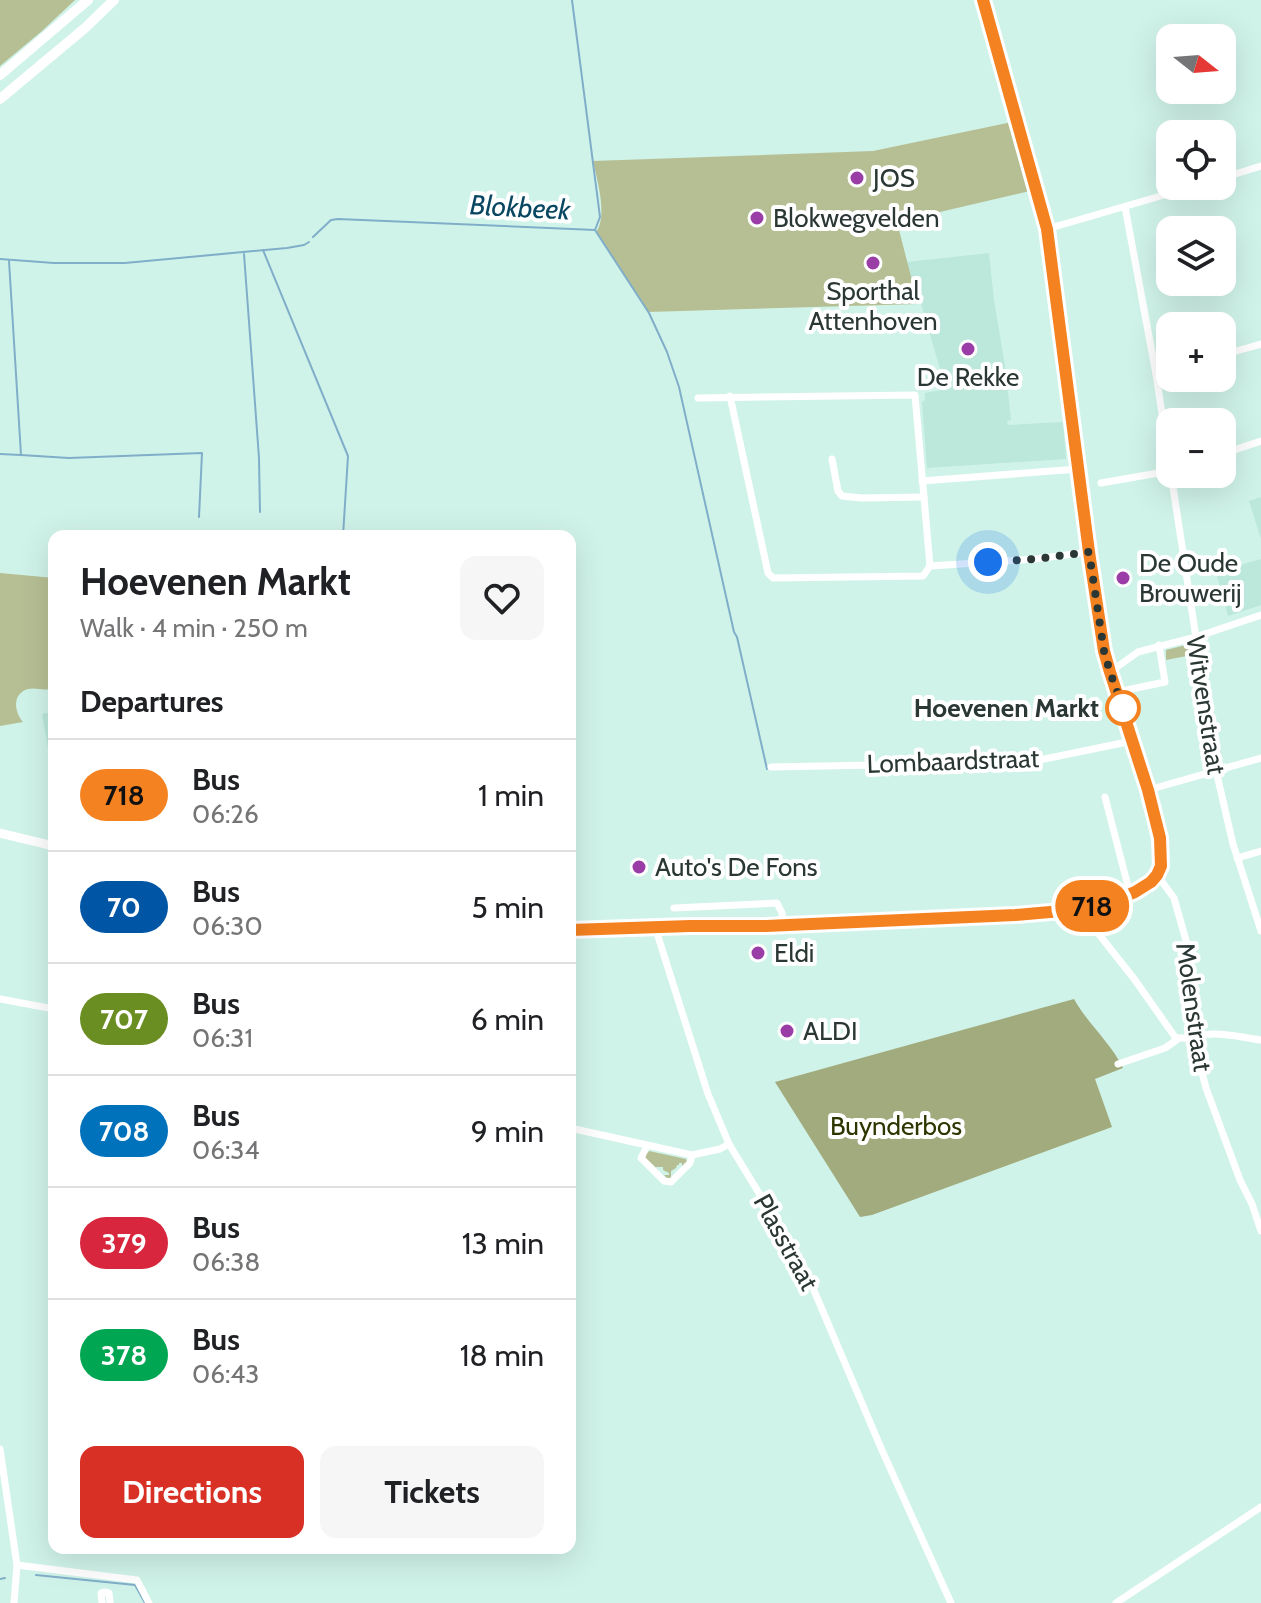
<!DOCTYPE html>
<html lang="en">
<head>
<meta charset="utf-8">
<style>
  :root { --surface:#fff; --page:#f6f6f6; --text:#202124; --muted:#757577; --line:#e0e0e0; --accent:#d93025 }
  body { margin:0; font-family:Cabin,sans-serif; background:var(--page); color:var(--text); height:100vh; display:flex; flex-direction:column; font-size:30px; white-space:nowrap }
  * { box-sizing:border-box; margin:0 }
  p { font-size:26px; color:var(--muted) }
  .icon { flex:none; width:44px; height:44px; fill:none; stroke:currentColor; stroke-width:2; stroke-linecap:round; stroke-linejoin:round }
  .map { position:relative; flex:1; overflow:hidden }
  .side { position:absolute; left:48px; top:530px; width:528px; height:1024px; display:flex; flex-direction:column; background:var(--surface); border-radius:16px; box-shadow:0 8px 32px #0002 }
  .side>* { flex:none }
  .badge { padding:0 16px; border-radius:26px; font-size:28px; line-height:52px }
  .needle { width:52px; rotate:107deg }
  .tools { position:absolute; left:1156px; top:24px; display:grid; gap:16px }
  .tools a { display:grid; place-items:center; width:80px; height:80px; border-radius:16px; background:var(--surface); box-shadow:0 8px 32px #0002; font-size:40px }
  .you { position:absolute; width:40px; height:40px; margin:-20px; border:6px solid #fff; border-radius:50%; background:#1a73e8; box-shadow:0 0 0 12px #1a73e833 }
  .map>.badge { position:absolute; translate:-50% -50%; box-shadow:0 0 0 4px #fff }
  h2 { padding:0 32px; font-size:30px; line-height:72px }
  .round { display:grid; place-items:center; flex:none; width:84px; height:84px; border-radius:16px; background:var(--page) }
  .headline { display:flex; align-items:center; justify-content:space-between; height:136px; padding:0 32px }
  h1 { font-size:38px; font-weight:700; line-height:60px }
  .button { display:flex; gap:16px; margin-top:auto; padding:16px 32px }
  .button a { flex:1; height:92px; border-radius:16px; background:var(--accent); color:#fff; font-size:32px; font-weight:700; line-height:92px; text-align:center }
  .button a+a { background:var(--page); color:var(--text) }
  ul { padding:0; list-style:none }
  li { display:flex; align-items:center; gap:24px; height:112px; padding:0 32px; border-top:2px solid var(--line) }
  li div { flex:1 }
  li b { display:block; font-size:30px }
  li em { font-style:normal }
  li .badge { min-width:88px; font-weight:700; text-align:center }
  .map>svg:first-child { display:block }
</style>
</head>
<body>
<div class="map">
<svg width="1261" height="1603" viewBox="0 0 1261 1603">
  <rect width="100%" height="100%" fill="#d0f3e9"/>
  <g fill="#bce7db">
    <polygon points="989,253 994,300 1006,372 1011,420 1007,421 1008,425 1063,422 1066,459 927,468 922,402 925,400 925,393 942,390 940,369 920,300 915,296 907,262"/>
    <polygon points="1261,497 1261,539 1249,501"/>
    <polygon points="1261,559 1261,605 1228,616 1216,572"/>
    <polygon points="54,711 54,782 42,714"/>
  </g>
  <g fill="#b6bf94">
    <polygon points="0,0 75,0 42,31 0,66"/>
    <path d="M1012 122 1030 191 897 222 918 304 648 312 596 232C608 216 597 180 593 161L873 151Z"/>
    <path d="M0 573 54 578V689C44 691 35 687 28 689 11 694 15 713 23 722L0 726Z"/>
    <polygon points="1190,644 1192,655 1166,660 1166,650"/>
    <polygon points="649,1151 686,1159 687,1162 682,1167 682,1163 679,1163 679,1165 677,1165 676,1168 671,1171 671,1179 667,1178 664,1175 669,1175 669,1173 663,1170 663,1167 655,1167 646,1159 645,1155"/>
  </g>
  <path fill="#a2ab7e" d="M1074 999C1088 1024 1111 1043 1123 1068L1095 1079 1112 1127 872 1215 860 1217 775 1082Z"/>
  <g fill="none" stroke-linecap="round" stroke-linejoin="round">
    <g stroke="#80aec9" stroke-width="2">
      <polyline points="595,230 649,313 667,352 679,387 734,632 737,637 767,769"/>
      <polyline points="313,237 331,220 338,219 595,230 600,217 572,0"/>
      <polyline points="263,250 348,456 343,536"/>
      <polyline points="244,254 259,458 260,512"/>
      <polyline points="0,259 54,263 125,263 287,248 304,245 309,242"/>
      <polyline points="0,454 21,455 9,261"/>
      <polyline points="21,455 69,458 202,453 199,517"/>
      <polyline points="36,1575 135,1585 145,1603"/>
      <polyline points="0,1579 5,1578"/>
    </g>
    <g stroke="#fff" stroke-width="7">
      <polyline points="1222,178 1261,166"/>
      <polyline points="1125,207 1156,374 1170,467"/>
      <polyline points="1047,229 1195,186"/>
      <polyline points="1222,355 1261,344"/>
      <polyline points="1156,374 1170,370"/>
      <polyline points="730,396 768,573 773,578 923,576 930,566 1035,559 1089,552"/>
      <polyline points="698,398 915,395 930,566"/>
      <polyline points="1222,454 1261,441"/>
      <polyline points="832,459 838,491 842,496 862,498 924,497"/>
      <polyline points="1171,474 1217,775 1233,844 1261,931"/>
      <polyline points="922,481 1078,469"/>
      <polyline points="1101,483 1170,471"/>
      <polyline points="1110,672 1138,652 1196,637 1261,615"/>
      <polyline points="1117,692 1165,682 1159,645"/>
      <polyline points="771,767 1030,762 1132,741"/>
      <polyline points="1148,790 1261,758"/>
      <polyline points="1105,797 1130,894"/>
      <polyline points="1237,858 1261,851"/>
      <polyline points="1157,875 1174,898 1187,944 1199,1061 1206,1088 1240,1180 1252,1204 1261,1231"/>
      <polyline points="674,908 777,903 782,913 783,924"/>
      <path d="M1079 909 1135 980 1175 1037C1188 1041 1200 1034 1214 1034 1230 1034 1246 1038 1261 1040"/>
      <polyline points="655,927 708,1094 729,1144 804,1267 881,1448 951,1603"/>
      <polyline points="0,999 54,1009"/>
      <polyline points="1118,1064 1165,1048 1178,1039"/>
      <polyline points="570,1128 692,1155 720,1149 729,1144"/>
      <polyline points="647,1146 641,1158 664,1181 671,1182 690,1163 692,1155"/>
      <polyline points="0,1449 17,1565 14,1603"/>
      <polyline points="17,1565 137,1580 149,1603"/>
      <polyline points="102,1603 101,1593 105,1592 109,1593 110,1603"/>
      <polyline points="1116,1603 1261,1507"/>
    </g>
    <g stroke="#fff" stroke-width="9">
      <polyline points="0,833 54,846"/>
      <polyline points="570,930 690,926 766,926 1015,915 1073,910 1130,894 1151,882 1161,866 1160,838 1148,790 1110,672 1104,651 1089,552 1047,229 983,0"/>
    </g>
    <g stroke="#fff" stroke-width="10">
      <polyline points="0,75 88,0"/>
      <polyline points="0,99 85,28 114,0"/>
    </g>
  </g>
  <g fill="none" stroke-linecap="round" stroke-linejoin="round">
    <g stroke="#fff" stroke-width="18">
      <polyline id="line" points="570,930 690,926 766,926 1015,915 1073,910 1121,898 1135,892 1151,882 1157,875 1161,866 1160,838 1148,790 1110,672 1104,651 1089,552 1047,229 983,0"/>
    </g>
    <use href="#line" stroke="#f58220" stroke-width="12"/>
    <polyline stroke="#2a3734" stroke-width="8" stroke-dasharray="0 14.4" points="988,562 1035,559 1089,552 1104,651 1110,672 1123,708"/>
  </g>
  <g fill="#9b3da6" stroke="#fff" stroke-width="3">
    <circle cx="857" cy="178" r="8"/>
    <circle cx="757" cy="218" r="8"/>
    <circle cx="873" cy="263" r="8"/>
    <circle cx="968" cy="349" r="8"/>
    <circle cx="1123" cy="578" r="8"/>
    <circle cx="639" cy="867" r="8"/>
    <circle cx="758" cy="953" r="8"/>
    <circle cx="787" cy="1031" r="8"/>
  </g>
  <circle fill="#fff" stroke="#f58220" stroke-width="4" cx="1123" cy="708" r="16"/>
  <g text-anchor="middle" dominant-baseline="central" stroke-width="8" stroke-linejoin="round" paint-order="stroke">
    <g font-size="26" fill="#2a3734" stroke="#fff" text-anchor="start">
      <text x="873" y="178">JOS</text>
      <text x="773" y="218">Blokwegvelden</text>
      <text x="873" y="291" text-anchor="middle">Sporthal<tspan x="873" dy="30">Attenhoven</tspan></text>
      <text x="968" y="377" text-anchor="middle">De Rekke</text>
      <text x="1139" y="563">De Oude<tspan x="1139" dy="30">Brouwerij</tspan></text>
      <text x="655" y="867">Auto's De Fons</text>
      <text x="774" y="953">Eldi</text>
      <text x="803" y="1031">ALDI</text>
    </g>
    <g font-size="26" fill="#2a3734" stroke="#fff">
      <text transform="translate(1206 705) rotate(81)">Witvenstraat</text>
      <text transform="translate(953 761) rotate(-2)">Lombaardstraat</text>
      <text transform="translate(1194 1007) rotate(82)">Molenstraat</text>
      <text transform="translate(786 1242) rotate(61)">Plasstraat</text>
    </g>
    <g font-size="26" font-weight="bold" fill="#2a3734" stroke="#fff" text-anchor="end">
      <text x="1099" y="708">Hoevenen Markt</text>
    </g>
    <g font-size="26" fill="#2e3600" stroke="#fff">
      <text x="896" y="1126">Buynderbos</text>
    </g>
    <g font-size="28" font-style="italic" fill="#084662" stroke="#fff">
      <text transform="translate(520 207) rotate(3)">Blokbeek</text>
    </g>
  </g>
</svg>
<div class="tools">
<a><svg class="needle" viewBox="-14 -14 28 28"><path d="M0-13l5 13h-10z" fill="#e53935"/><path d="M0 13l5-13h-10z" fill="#757577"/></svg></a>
<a><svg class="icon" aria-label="locate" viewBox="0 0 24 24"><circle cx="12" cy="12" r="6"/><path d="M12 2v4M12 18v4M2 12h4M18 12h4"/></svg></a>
<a><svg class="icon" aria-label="layers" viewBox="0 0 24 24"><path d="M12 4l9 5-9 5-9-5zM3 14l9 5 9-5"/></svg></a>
<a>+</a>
<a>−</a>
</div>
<div class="you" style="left:988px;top:562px"></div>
<b class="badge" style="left:1092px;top:906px;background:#f58220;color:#111">718</b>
<section class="side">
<div class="headline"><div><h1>Hoevenen Markt</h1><p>Walk · 4 min · 250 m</p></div><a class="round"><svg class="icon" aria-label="heart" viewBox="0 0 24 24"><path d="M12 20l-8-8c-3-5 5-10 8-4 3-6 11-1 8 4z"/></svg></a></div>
<h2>Departures</h2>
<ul>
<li><span class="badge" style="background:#f58220;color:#111">718</span><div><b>Bus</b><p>06:26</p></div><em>1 min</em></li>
<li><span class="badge" style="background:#0056a4;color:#fff">70</span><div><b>Bus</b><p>06:30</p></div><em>5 min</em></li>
<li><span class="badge" style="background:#6b8e23;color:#fff">707</span><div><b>Bus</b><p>06:31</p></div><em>6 min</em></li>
<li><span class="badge" style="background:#0072bc;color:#fff">708</span><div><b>Bus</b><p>06:34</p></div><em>9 min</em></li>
<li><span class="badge" style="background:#d7263d;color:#fff">379</span><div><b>Bus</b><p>06:38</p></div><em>13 min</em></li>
<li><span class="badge" style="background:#00a651;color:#fff">378</span><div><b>Bus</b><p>06:43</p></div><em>18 min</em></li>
</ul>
<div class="button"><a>Directions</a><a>Tickets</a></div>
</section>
</div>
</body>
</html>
